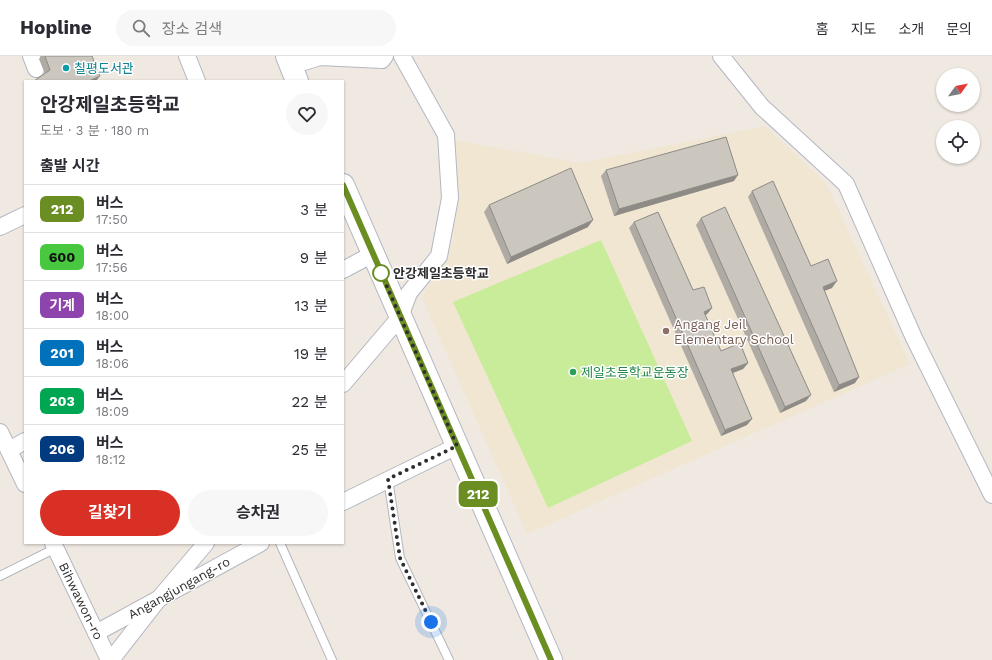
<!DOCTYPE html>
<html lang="ko">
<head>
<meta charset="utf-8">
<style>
  :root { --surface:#fff; --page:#f7f7f7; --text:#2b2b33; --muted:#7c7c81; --line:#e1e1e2; --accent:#d93025 }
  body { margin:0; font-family:"Work Sans","Noto Sans KR",sans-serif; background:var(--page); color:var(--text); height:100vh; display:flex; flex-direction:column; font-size:15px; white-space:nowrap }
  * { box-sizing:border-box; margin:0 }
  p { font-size:13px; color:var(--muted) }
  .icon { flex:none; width:22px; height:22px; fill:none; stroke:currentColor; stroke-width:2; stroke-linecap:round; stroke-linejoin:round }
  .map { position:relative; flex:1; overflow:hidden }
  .sheet { position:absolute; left:24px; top:24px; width:320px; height:464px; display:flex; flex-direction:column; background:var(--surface); border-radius:0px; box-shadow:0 1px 3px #0004 }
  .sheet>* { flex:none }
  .badge { padding:0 8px; border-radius:6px; font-size:14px; line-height:26px }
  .needle { width:26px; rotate:57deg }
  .buttons { position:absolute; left:936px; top:12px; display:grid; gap:8px }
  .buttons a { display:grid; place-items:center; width:44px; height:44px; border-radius:50%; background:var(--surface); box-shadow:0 1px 3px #0004; font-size:20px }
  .you { position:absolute; width:20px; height:20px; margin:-10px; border:3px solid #fff; border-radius:50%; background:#1a73e8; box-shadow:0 0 0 6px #1a73e833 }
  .map>.badge { position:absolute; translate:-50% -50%; box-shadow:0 0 0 2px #fff }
  h2 { padding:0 16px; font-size:15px; line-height:36px }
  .round { display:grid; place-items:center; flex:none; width:42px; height:42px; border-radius:21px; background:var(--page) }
  .summary { display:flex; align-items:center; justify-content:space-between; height:68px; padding:0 16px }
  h1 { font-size:19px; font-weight:700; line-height:30px }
  .action { display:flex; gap:8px; margin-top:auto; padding:8px 16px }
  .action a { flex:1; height:46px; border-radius:24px; background:var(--accent); color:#fff; font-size:16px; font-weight:700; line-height:46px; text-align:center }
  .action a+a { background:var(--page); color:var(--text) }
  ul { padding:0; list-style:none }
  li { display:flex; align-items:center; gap:12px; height:48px; padding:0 16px; border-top:1px solid var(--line) }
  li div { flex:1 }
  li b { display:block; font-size:15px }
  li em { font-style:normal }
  li .badge { min-width:44px; font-weight:700; text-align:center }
  header { display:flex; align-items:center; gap:24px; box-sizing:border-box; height:56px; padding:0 20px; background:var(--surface); border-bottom:1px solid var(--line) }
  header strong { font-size:19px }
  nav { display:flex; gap:22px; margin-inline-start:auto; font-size:14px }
  .search { width:280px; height:36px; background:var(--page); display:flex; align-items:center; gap:10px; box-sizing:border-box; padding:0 14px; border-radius:22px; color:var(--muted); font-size:15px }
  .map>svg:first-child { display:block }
</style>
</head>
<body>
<header>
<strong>Hopline</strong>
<div class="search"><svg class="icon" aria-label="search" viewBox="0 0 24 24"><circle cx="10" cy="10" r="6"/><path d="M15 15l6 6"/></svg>장소 검색</div>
<nav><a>홈</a><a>지도</a><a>소개</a><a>문의</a></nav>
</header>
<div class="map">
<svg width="992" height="604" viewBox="0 0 992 604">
  <rect width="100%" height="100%" fill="#efe9e1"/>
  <polygon fill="#f0e6d1" points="765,70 826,127 910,308 527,478 422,242 454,185 454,84 580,107"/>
  <polygon fill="#c9ec9a" points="601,184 692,385 548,452 453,246"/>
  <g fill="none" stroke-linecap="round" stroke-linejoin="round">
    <g stroke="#b4b7c1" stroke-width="10">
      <g id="lane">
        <polyline points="388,423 400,502 449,604"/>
        <polyline points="280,487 332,604"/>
        <polyline points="0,520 56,492"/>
      </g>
    </g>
    <g stroke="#b4b7c1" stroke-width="18">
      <g id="street">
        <polyline points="31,0 36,13"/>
        <polyline points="187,0 197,25"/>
        <polyline points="721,0 762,51 846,128 914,282 992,439"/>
        <polyline points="291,10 320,1 382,4 385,0"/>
        <polyline points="0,171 25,159"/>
        <polyline points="343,214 373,198"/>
        <polyline points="343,328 400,261 409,237 439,200 450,142 446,79 402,0"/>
        <polyline points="0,376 25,428"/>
        <polyline points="9,394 25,385"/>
        <polyline points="343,446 457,390"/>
        <polyline points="53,487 109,604"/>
        <polyline points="96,577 261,487"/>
        <polyline points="111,604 157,545 206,487"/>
      </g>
    </g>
    <g stroke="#b4b7c1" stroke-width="24">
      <g id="secondary">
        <polyline points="287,0 297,25"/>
        <polyline points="343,129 551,604"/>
      </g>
    </g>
    <use href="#lane" stroke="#fff" stroke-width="8"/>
    <use href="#street" stroke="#fff" stroke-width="16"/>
    <use href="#secondary" stroke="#fff" stroke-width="22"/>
  </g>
  <g fill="#afaba4">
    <polygon points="41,0 92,0 45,18 39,3"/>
    <polygon points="606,114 734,125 614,160 601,120"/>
    <polygon points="752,135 811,210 832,232 824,235 855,327 834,336 748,141"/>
    <polygon points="489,149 588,171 507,208 484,156"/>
    <polygon points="701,162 806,345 780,357 696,169"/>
    <polygon points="634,166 693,234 712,252 707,258 705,259 721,295 748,307 743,313 733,317 747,369 721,380 629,172"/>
  </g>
  <g fill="#8e8b86">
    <polygon points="100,20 96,25 89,25"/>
    <polygon points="738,119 734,125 614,160 619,153"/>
    <polygon points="593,164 588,171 507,208 511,201"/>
    <polygon points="837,225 832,232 818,237 823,231"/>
    <polygon points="712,252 707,258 699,262 704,256"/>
    <polygon points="748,307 743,313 727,319 731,313"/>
    <polygon points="859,321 855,327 834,336 839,329"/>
    <polygon points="811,339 806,345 780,357 785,351"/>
    <polygon points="752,363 747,369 721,380 725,374"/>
  </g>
  <g fill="#cbc7bf" stroke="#8e8b86">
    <polygon points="45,0 92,0 100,20 89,25 34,25 50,14"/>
    <polygon points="726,81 738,119 619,153 606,114"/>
    <polygon points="571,112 593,164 511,201 489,149"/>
    <polygon points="773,125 811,210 828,203 837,225 823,231 859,321 839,329 752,135"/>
    <polygon points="725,151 811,339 785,351 701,162"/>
    <polygon points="658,156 693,234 704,231 712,252 704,256 721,295 740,287 748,307 731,313 752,363 725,374 634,166"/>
  </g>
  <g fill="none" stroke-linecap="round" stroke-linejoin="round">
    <g stroke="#fff" stroke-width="9">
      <polyline id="line" points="343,129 551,604"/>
    </g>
    <use href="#line" stroke="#6b8e23" stroke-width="6"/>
    <polyline stroke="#2e2e2e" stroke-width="4" stroke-dasharray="0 7.2" points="381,217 457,390 388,423 400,502 431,566"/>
  </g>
  <circle fill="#0f9aa8" stroke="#fff" stroke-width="1.5" cx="66" cy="12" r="4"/>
  <circle fill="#fff" stroke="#6b8e23" stroke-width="2" cx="381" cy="217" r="8"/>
  <circle fill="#8d6e63" stroke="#fff" stroke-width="1.5" cx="666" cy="275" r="4"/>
  <circle fill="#2e9e5b" stroke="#fff" stroke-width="1.5" cx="573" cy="316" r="4"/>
  <g text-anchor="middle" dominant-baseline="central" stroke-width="3" stroke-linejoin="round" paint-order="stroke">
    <g font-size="13" fill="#0d838f" stroke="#fff" text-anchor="start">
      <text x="74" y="12">칠평도서관</text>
    </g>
    <g font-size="13" font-weight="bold" fill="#2e2e2e" stroke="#fff" text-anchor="start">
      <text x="393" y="217">안강제일초등학교</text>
    </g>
    <g font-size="13" fill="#785e54" stroke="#fff" text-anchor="start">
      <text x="674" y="268">Angang Jeil<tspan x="674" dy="15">Elementary School</tspan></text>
    </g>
    <g font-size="13" fill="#27864d" stroke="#fff" text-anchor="start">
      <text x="581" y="316">제일초등학교운동장</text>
    </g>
    <g font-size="13" fill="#2e2e2e" stroke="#fff">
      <text transform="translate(179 532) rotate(-29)">Angangjungang-ro</text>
      <text transform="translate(81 545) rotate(64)">Bihwawon-ro</text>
    </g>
  </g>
</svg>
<div class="buttons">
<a><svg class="needle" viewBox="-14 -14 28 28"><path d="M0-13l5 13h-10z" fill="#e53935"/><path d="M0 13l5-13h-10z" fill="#7c7c81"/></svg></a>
<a><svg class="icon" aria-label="locate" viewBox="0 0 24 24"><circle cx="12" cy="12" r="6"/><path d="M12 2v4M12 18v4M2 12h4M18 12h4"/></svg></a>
</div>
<div class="you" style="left:431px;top:566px"></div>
<b class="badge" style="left:478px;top:438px;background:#6b8e23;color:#fff">212</b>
<section class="sheet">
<div class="summary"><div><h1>안강제일초등학교</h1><p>도보 · 3 분 · 180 m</p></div><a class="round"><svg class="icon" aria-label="heart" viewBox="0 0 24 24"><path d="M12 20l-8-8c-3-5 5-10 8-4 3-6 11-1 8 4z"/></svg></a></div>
<h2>출발 시간</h2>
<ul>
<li><span class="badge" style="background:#6b8e23;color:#fff">212</span><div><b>버스</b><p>17:50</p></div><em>3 분</em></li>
<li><span class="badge" style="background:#47c83e;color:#111">600</span><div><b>버스</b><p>17:56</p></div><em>9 분</em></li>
<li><span class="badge" style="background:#8e44ad;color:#fff">기계</span><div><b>버스</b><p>18:00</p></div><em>13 분</em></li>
<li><span class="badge" style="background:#0072bc;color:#fff">201</span><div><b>버스</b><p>18:06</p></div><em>19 분</em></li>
<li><span class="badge" style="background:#00a651;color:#fff">203</span><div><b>버스</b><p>18:09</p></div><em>22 분</em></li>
<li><span class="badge" style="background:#003b80;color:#fff">206</span><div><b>버스</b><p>18:12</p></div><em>25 분</em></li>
</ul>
<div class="action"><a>길찾기</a><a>승차권</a></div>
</section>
</div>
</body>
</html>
